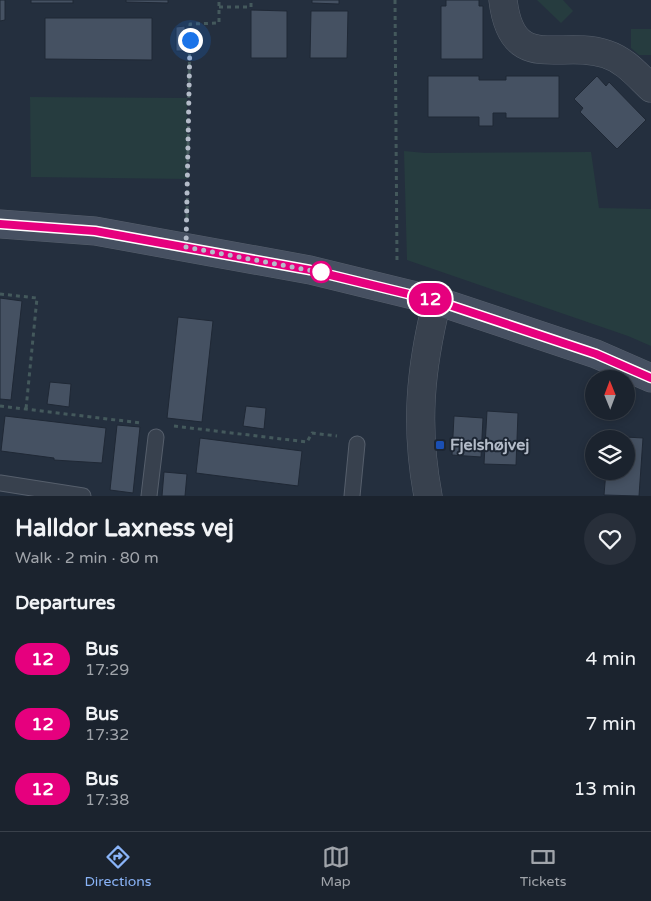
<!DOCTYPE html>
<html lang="en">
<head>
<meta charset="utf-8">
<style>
  :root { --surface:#1b232e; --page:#282f3a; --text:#f1f3f6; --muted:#a0a4aa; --line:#39404a; --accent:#8ab4f8 }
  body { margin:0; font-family:"Varela Round",sans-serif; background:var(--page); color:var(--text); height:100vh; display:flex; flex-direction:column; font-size:19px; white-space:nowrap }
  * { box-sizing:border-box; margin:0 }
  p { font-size:16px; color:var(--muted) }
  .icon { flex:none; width:28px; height:28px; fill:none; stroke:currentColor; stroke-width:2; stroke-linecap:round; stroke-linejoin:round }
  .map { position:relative; height:496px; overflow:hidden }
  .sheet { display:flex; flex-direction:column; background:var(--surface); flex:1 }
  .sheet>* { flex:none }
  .badge { padding:0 10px; border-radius:16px; font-size:18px; line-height:32px }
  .needle { width:32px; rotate:359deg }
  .buttons { position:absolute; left:585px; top:370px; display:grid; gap:10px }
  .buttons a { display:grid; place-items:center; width:50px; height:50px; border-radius:50%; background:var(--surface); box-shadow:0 2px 8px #0003,0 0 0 1px var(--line); font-size:25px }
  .you { position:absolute; width:25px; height:25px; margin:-12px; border:4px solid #fff; border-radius:50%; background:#1a73e8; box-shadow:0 0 0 8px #1a73e833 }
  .map>.badge { position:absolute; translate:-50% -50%; box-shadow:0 0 0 2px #fff }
  h2 { padding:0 15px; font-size:19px; line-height:45px }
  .round { display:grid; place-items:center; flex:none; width:52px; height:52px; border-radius:26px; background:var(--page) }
  .overview { display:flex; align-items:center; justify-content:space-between; height:85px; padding:0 15px }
  h1 { font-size:24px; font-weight:700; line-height:38px }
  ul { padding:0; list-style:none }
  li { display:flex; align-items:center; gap:15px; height:65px; padding:0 15px }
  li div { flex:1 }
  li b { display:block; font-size:19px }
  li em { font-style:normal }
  li .badge { min-width:55px; font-weight:700; text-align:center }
  .tabs { display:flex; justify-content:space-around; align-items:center; height:70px; border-top:1px solid var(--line); background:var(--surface); font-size:14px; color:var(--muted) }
  .tabs a { display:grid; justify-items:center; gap:2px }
  .tabs .on { color:var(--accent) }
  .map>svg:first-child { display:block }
</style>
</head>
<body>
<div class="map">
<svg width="651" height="496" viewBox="0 0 651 496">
  <rect width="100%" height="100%" fill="#242f3e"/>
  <g fill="#263c3f">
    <polygon points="537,0 563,0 573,11 561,23"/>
    <polygon points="631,29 651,29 651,55 639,55 631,48"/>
    <polygon points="30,97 187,98 187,179 31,177"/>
    <polygon points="404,151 425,153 591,152 599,208 651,209 651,346 628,336 407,260"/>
  </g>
  <g fill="#455162" stroke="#1f2835">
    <polygon points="0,0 5,0 5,20 0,21"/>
    <rect x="31" y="0" width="42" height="3"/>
    <polygon points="126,0 168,0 168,3 126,2"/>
    <polygon points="312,0 339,0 339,4 312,3"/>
    <polygon points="446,0 479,0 479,6 483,6 483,59 441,59 441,6 446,6"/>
    <polygon points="251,10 287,11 287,58 251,58"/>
    <polygon points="311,11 348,11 347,58 310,58"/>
    <polygon points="45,18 152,18 152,60 45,59"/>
    <polygon points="185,26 185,51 176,51 176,27"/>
    <polygon points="428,76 479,76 479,80 506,80 506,76 559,76 559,118 506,118 506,113 493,113 493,126 479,126 479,117 428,117"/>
    <polygon points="597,76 606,86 609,82 646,120 617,149 580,112 583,108 574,99"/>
    <polygon points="0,298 22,301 11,400 0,399"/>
    <polygon points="178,317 213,321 202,422 167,418"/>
    <polygon points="50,382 71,384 69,407 47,404"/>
    <polygon points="246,406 266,408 264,429 243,426"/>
    <polygon points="487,411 518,413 516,465 484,464"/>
    <polygon points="5,416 106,428 102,463 54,460 54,458 1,451"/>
    <polygon points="454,416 483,418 481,457 452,455"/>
    <polygon points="117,425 140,427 133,493 110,490"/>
    <polygon points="608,436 643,438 639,496 604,495 606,471 626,471 626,439 608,439"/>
    <polygon points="200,438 302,451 298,486 196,473"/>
    <polygon points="164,472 187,474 185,496 162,496"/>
  </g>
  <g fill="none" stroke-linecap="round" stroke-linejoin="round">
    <g stroke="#565f6c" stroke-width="17">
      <g id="lane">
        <polyline points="0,483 83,496"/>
        <polyline points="149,496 156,437"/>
        <polyline points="352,496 357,444"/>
      </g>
    </g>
    <g stroke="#565f6c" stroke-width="29">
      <g id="street">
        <path d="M503 0C512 75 559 39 606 54 625 60 637 75 651 88"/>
        <path d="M428 496C415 426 420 370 437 301"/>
      </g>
    </g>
    <g stroke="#565f6c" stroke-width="29">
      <polyline id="secondary" points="0,224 95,231 310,270 437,301 596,354 651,378"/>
    </g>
    <g stroke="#44595c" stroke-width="3" stroke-dasharray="4 4" stroke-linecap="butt">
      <polyline points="395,0 397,262"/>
      <polyline points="219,7 251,7 251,0"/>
      <polyline points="187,218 190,24 219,23 219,0"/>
      <polyline points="0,294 37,298 26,409"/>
      <polyline points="0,406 141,423"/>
      <polyline points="174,426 307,442 312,433 337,436"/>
    </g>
    <use href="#lane" stroke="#38414e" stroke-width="15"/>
    <use href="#street" stroke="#38414e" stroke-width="28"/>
    <use href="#secondary" stroke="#465061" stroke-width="28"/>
  </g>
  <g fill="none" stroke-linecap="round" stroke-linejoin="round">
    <g stroke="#fff" stroke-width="11">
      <polyline id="line" points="0,224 95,231 310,270 437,301 596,354 651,378"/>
    </g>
    <use href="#line" stroke="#e6007e" stroke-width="8"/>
    <polyline stroke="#b4bcc9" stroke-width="5" stroke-dasharray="0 9" points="190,40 186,247 329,274 321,272"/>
  </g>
  <circle fill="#fff" stroke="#e6007e" stroke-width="2.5" cx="321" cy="272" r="10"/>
  <rect fill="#1a4fb4" stroke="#1d2633" stroke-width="2" x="435" y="440" width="10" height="10" rx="2.5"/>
  <g text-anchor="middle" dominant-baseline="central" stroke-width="4" stroke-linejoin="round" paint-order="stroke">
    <g font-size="16" font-weight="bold" fill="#b4bcc9" stroke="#1d2633" text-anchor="start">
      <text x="450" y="445">Fjelshøjvej</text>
    </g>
  </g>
</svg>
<div class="buttons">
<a><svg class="needle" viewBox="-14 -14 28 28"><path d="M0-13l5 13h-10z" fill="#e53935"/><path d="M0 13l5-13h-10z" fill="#a0a4aa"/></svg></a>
<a><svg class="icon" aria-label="layers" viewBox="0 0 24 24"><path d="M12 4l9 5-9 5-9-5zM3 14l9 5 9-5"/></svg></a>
</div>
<div class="you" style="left:190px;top:40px"></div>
<b class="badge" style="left:430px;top:299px;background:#e6007e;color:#fff">12</b>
</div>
<section class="sheet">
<div class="overview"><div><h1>Halldor Laxness vej</h1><p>Walk · 2 min · 80 m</p></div><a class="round"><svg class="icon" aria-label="heart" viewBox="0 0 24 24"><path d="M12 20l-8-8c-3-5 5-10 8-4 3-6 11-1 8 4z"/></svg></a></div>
<h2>Departures</h2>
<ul>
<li><span class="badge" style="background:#e6007e;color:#fff">12</span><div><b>Bus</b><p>17:29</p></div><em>4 min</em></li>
<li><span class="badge" style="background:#e6007e;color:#fff">12</span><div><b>Bus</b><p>17:32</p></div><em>7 min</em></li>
<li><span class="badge" style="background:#e6007e;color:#fff">12</span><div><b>Bus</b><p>17:38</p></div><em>13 min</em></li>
</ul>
</section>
<nav class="tabs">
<a class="on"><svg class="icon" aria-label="directions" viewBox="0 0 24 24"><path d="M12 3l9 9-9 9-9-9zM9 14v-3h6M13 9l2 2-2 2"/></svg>Directions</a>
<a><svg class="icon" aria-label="map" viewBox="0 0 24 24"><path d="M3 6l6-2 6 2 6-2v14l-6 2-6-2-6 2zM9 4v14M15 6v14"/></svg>Map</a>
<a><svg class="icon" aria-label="tickets" viewBox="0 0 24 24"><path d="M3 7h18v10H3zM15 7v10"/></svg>Tickets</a>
</nav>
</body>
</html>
